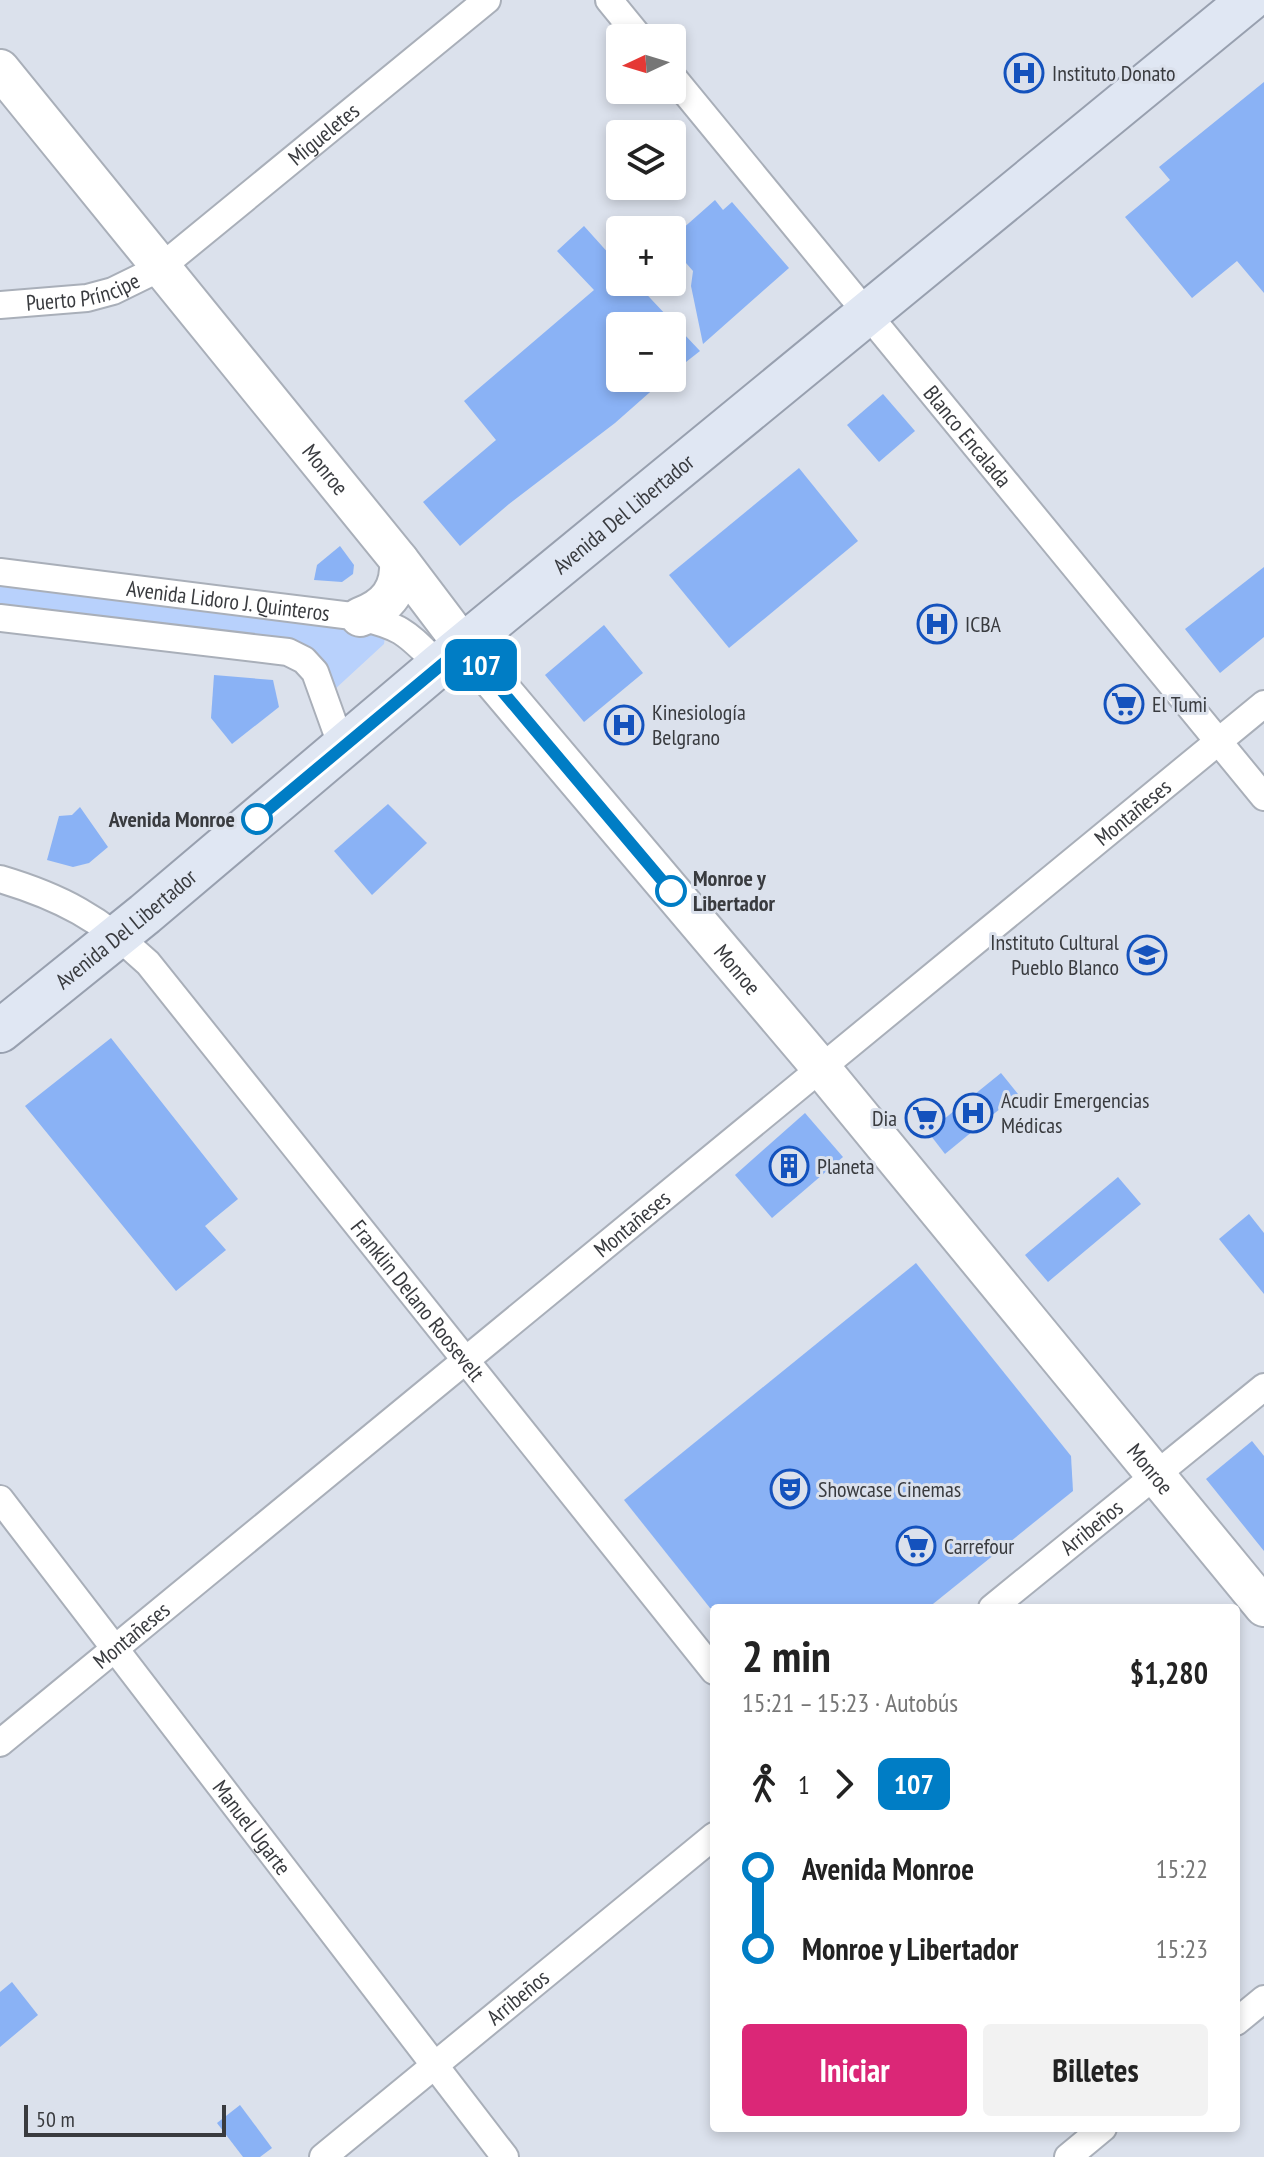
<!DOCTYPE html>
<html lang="es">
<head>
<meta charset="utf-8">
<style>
  :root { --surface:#fff; --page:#f2f2f2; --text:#222; --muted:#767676; --accent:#db2777 }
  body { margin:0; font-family:"PT Sans Narrow",sans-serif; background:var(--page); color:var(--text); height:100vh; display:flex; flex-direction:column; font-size:30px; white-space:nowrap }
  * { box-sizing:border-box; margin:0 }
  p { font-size:26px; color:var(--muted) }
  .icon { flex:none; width:44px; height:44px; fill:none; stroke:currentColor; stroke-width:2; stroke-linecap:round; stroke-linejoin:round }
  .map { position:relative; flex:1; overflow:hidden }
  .sheet { position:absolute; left:710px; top:1604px; width:530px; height:528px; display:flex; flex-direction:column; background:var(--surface); border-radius:8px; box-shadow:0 4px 12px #0003 }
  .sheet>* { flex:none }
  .badge { padding:0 16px; border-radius:12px; font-size:28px; line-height:52px }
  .needle { width:52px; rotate:266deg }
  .controls { position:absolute; left:606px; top:24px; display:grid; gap:16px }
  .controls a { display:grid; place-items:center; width:80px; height:80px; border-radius:8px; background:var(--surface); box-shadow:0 4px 12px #0003; font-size:40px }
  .scale { position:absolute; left:24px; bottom:20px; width:202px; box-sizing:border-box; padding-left:8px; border:4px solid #393b3f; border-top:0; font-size:22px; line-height:28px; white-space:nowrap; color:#393b3f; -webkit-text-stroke:6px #dbe1ec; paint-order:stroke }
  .map>.badge { position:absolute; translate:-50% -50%; box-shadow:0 0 0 4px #fff }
  .legs { display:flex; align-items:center; gap:12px; height:88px; padding:0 32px; font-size:26px }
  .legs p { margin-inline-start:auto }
  .overview { display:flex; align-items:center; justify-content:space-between; height:136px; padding:0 32px }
  h1 { font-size:44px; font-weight:700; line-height:60px }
  .cta { display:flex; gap:16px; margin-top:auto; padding:16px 32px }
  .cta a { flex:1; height:92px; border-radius:8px; background:var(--accent); color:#fff; font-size:32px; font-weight:700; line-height:92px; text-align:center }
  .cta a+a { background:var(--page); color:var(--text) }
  ul { padding:0 32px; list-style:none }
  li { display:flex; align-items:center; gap:28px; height:80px; font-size:30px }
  li i { display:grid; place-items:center; width:12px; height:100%; margin:0 10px; background:currentColor }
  li i::after { content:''; width:20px; height:20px; margin:-10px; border:6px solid; border-radius:50%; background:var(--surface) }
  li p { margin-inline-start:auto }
  li:first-child i { background:linear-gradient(#0000 50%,currentColor 0) }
  li:last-child i { background:linear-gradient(currentColor 50%,#0000 0) }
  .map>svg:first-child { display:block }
</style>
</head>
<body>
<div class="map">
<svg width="1264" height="2157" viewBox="0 0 1264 2157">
  <rect width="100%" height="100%" fill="#dbe1ec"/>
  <path fill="#b8d1fc" d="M0 584 378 625 385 637 384 644 334 690C329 672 325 661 309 649L0 607Z"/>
  <g fill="#8ab2f5">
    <polygon points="1264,82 1264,293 1237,261 1192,298 1125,217 1170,180 1159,167"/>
    <polygon points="715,200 723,210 732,202 789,268 703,344 691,286 693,271 672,247 672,238"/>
    <polygon points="584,226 620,266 620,282 635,282 700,351 672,373 672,326 620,326 620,378 666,378 615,423 509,504 460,546 423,502 496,440 464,401 594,290 557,251"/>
    <polygon points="883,394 915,431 879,462 847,425"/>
    <polygon points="799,468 858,541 729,648 669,575"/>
    <polygon points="340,546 354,565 353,574 342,582 314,580 317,565"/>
    <polygon points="1264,567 1264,637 1220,673 1185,629"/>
    <polygon points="604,625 643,673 584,722 545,675"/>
    <polygon points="214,675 273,680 279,707 232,744 211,718"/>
    <polygon points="388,804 427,843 372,895 334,851"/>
    <polygon points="80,807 108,847 89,863 73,867 47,860 59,816 72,815"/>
    <polygon points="111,1038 238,1199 205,1226 226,1250 176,1291 25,1106"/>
    <polygon points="1001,1073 1018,1094 945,1154 928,1132"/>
    <polygon points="805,1113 843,1157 772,1218 735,1175"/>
    <polygon points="1118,1177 1141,1204 1048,1282 1025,1255"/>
    <polygon points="1249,1214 1264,1233 1264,1294 1219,1239"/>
    <polygon points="916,1263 1071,1456 1073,1491 928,1608 710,1608 624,1500"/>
    <polygon points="1252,1441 1264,1456 1264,1551 1206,1479"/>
    <polygon points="12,1982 38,2015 0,2047 0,1992"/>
    <polygon points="240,2105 272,2148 260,2157 243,2157 217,2123"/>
  </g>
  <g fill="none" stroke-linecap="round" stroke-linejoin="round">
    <g stroke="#a9afb9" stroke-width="30">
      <g id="minor">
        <polyline points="609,0 640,38"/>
        <path id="s1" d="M672 76 1264 797"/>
        <path id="s2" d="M0 305 87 298 113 291 160 268 487 0"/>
        <path id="s3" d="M0 572 360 617C404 627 407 634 439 665"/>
        <polyline points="0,618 288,652 304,660 315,672 342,747"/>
        <path id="s4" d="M0 879C61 897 101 919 148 963L714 1671"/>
        <path id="s5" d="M0 1499 505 2157"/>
        <path id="s6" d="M992 1608 1264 1387"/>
        <path id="s7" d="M0 1743 1264 704"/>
        <polyline points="1236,2022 1264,1999"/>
        <path id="s8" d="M323 2157 714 1836"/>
        <polyline points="1068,2157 1103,2128"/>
      </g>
    </g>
    <g stroke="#a9afb9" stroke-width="42">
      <g id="secondary">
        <path id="s9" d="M0 69 399 560 464 646 821 1068 1264 1607"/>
        <path d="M360 617C387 607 401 590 399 560"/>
      </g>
    </g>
    <g stroke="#98a0af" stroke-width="46">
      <g id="primary">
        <path id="s10" d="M0 1031 145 914 439 665 1249 0"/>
      </g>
    </g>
    <use href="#minor" stroke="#fff" stroke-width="26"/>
    <use href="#secondary" stroke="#fff" stroke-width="38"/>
    <use href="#primary" stroke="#e0e7f3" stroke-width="42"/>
  </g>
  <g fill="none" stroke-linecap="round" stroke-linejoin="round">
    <g stroke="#fff" stroke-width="18">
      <polyline id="line-1" points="257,819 464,646 671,891"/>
    </g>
    <use href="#line-1" stroke="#007dc5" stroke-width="12"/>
  </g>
  <defs>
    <g id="hospital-ring" transform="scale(2)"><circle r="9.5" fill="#dbe1ec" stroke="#1452bd" stroke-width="1.5"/><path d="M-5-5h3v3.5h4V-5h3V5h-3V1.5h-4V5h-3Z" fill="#1452bd"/></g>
    <g id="supermarket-ring" transform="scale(2)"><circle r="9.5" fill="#dbe1ec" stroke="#1452bd" stroke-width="1.5"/><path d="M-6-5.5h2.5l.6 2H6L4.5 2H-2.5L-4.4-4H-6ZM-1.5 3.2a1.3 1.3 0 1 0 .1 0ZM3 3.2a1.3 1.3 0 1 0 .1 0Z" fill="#1452bd"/></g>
    <g id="school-ring" transform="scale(2)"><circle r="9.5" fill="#dbe1ec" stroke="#1452bd" stroke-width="1.5"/><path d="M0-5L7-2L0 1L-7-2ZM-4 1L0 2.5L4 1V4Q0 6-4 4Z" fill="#1452bd"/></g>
    <g id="building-ring" transform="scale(2)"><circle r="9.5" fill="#dbe1ec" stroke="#1452bd" stroke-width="1.5"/><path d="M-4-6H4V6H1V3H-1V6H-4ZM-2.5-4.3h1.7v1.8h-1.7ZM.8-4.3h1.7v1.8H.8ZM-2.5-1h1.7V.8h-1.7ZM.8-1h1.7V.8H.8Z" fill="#1452bd"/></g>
    <g id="theatre-ring" transform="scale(2)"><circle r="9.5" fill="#dbe1ec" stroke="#1452bd" stroke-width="1.5"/><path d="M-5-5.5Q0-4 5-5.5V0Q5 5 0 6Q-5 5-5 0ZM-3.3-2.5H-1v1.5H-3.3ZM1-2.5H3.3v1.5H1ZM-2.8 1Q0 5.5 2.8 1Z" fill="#1452bd"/></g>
  </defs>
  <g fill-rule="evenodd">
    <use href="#hospital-ring" x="1024" y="73"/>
    <use href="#hospital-ring" x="937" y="624"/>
    <use href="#supermarket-ring" x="1124" y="704"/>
    <use href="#hospital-ring" x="624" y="725"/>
    <use href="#school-ring" x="1147" y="955"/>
    <use href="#hospital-ring" x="973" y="1113"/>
    <use href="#supermarket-ring" x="925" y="1118"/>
    <use href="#building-ring" x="789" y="1166"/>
    <use href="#theatre-ring" x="790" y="1489"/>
    <use href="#supermarket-ring" x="916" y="1546"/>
  </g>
  <g fill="#fff" stroke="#007dc5" stroke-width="4">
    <circle cx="257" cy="819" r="14"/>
    <circle cx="671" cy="891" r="14"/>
  </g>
  <g text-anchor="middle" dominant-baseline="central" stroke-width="6" stroke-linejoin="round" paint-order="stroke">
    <g font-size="22" fill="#393b3f" stroke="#dbe1ec" text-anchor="start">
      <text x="1052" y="73">Instituto Donato</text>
      <text x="965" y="624">ICBA</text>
      <text x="1152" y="704">El Tumi</text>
      <text x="652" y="712">Kinesiología<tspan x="652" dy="25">Belgrano</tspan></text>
      <text x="1119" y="942" text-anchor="end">Instituto Cultural<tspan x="1119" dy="25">Pueblo Blanco</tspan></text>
      <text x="1001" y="1100">Acudir Emergencias<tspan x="1001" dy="25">Médicas</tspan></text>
      <text x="897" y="1118" text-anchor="end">Dia</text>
      <text x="817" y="1166">Planeta</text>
      <text x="818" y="1489">Showcase Cinemas</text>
      <text x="944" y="1546">Carrefour</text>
    </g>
    <g font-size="22" fill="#393b3f" stroke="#dbe1ec">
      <text stroke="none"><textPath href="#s2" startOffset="378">Migueletes</textPath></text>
      <text stroke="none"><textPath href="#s2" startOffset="84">Puerto Príncipe</textPath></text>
      <text stroke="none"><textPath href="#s1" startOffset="466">Blanco Encalada</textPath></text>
      <text stroke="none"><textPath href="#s9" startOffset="516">Monroe</textPath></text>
      <text stroke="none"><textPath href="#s10" startOffset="810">Avenida Del Libertador</textPath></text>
      <text stroke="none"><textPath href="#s3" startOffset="230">Avenida Lidoro J. Quinteros</textPath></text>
      <text stroke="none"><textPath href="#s7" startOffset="1466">Montañeses</textPath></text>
      <text stroke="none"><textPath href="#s10" startOffset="162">Avenida Del Libertador</textPath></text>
      <text stroke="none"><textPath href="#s9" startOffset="1164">Monroe</textPath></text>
      <text stroke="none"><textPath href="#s7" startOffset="818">Montañeses</textPath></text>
      <text stroke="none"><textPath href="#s4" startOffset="604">Franklin Delano Roosevelt</textPath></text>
      <text stroke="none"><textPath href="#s9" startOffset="1812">Monroe</textPath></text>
      <text stroke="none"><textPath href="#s6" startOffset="128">Arribeños</textPath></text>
      <text stroke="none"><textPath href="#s7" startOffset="170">Montañeses</textPath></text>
      <text stroke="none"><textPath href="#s5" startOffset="414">Manuel Ugarte</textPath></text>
      <text stroke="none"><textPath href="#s8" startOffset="252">Arribeños</textPath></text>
    </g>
    <g font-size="22" font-weight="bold" fill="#393b3f" stroke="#dbe1ec" text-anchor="end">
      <text x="235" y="819">Avenida Monroe</text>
      <text x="693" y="878" text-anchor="start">Monroe y<tspan x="693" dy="25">Libertador</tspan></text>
    </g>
  </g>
</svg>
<div class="controls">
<a><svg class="needle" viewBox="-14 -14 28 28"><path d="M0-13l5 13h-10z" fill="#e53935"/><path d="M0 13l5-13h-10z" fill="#767676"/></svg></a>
<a><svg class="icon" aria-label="layers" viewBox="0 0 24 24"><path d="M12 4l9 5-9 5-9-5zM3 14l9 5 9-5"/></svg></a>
<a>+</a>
<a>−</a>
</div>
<div class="scale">50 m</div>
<b class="badge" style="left:481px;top:665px;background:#007dc5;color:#fff">107</b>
<section class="sheet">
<div class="overview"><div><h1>2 min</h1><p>15:21 – 15:23 · Autobús</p></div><b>$1,280</b></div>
<div class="legs"><svg class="icon" aria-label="walk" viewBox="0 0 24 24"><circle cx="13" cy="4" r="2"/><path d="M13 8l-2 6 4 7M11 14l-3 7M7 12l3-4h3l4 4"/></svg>1<svg class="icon" aria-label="forward" viewBox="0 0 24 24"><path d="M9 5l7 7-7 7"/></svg><b class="badge" style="background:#007dc5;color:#fff">107</b></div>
<ul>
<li><i style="color:#007dc5"></i><b>Avenida Monroe</b><p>15:22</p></li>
<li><i style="color:#007dc5"></i><b>Monroe y Libertador</b><p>15:23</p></li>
</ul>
<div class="cta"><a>Iniciar</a><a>Billetes</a></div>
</section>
</div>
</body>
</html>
